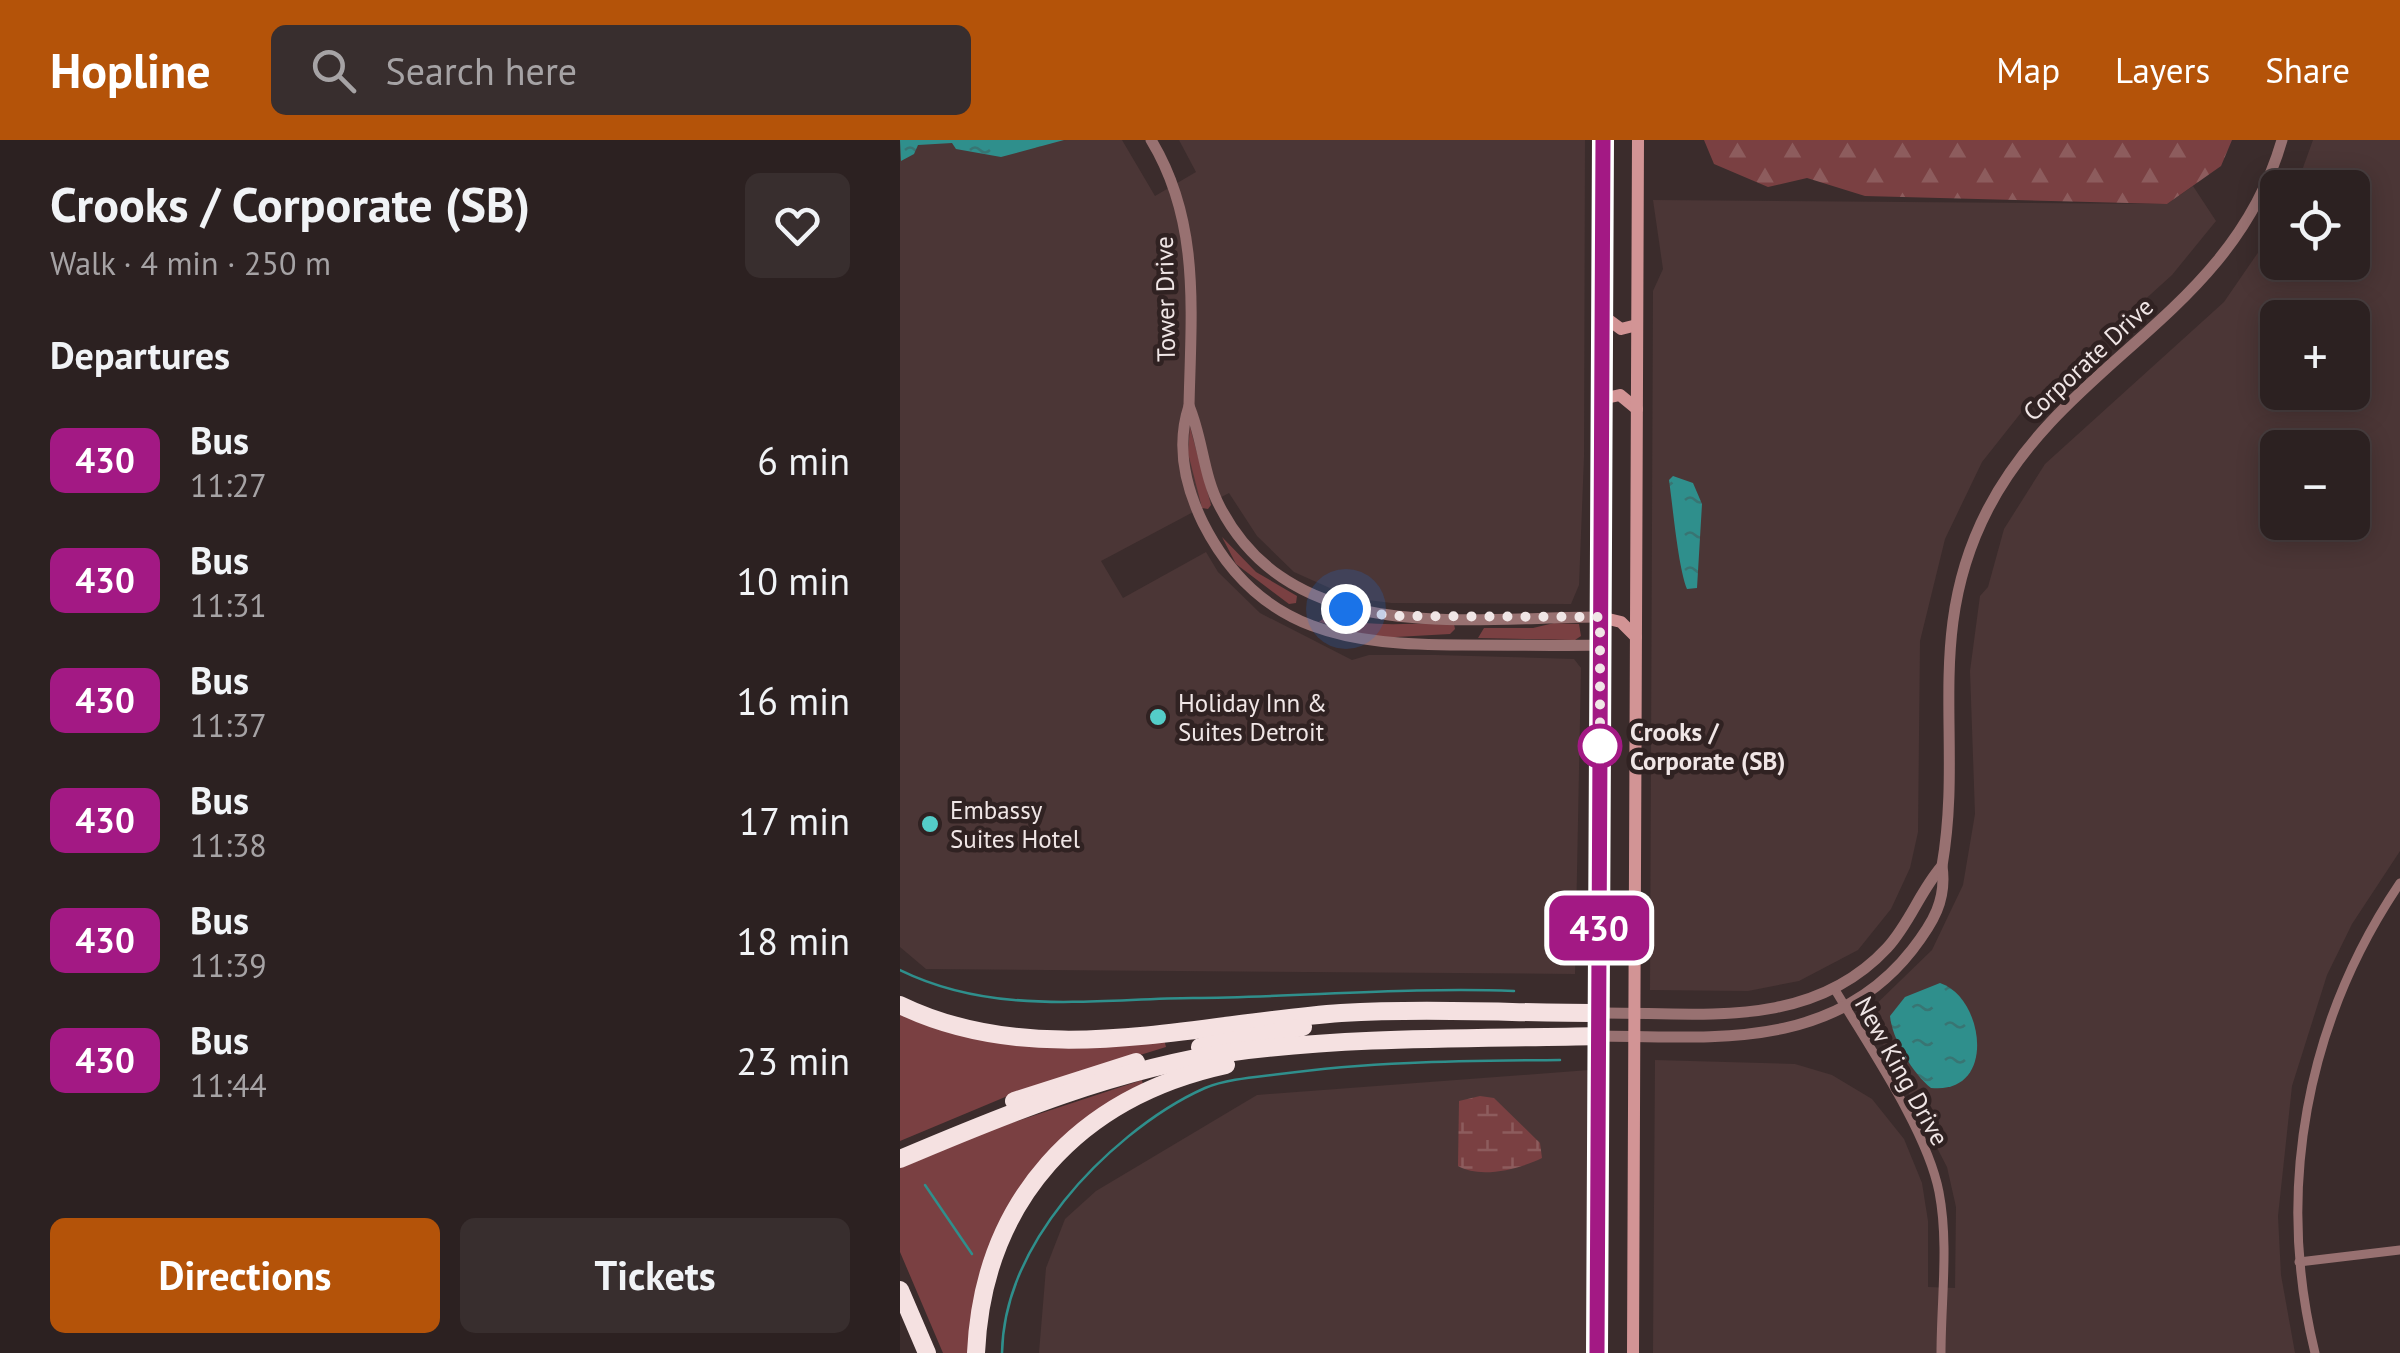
<!DOCTYPE html>
<html lang="en">
<head>
<meta charset="utf-8">
<style>
  :root { --surface:#2c2121; --page:#382e2e; --text:#f1f3f6; --muted:#a6a3a5; --line:#483e3f; --accent:#b45309 }
  body { margin:0; font-family:"PT Sans",sans-serif; background:var(--page); color:var(--text); height:100vh; display:flex; flex-direction:column; font-size:38px; white-space:nowrap }
  * { box-sizing:border-box; margin:0 }
  p { font-size:32px; color:var(--muted) }
  .icon { flex:none; width:55px; height:55px; fill:none; stroke:currentColor; stroke-width:2; stroke-linecap:round; stroke-linejoin:round }
  .map { position:relative; flex:1; overflow:hidden }
  .drawer { display:flex; flex-direction:column; background:var(--surface); width:900px }
  .drawer>* { flex:none }
  .badge { padding:0 20px; border-radius:15px; font-size:35px; line-height:65px }
  .controls { position:absolute; left:1360px; top:30px; display:grid; gap:20px }
  .controls a { display:grid; place-items:center; width:110px; height:110px; border-radius:15px; background:var(--surface); box-shadow:0 5px 25px #0003,0 0 0 2px var(--line); font-size:50px }
  .you { position:absolute; width:50px; height:50px; margin:-25px; border:8px solid #fff; border-radius:50%; background:#1a73e8; box-shadow:0 0 0 15px #1a73e833 }
  .map>.badge { position:absolute; translate:-50% -50%; box-shadow:0 0 0 5px #fff }
  h2 { padding:0 50px; font-size:38px; line-height:90px }
  .round { display:grid; place-items:center; flex:none; width:105px; height:105px; border-radius:15px; background:var(--page) }
  .headline { display:flex; align-items:center; justify-content:space-between; height:170px; padding:0 50px }
  h1 { font-size:48px; font-weight:800; line-height:75px }
  .cta { display:flex; gap:20px; margin-top:auto; padding:20px 50px }
  .cta a { flex:1; height:115px; border-radius:15px; background:var(--accent); color:#fff; font-size:40px; font-weight:800; line-height:115px; text-align:center }
  .cta a+a { background:var(--page); color:var(--text) }
  ul { padding:0; list-style:none }
  li { display:flex; align-items:center; gap:30px; height:120px; padding:0 50px }
  li div { flex:1 }
  li b { display:block; font-size:38px }
  li em { font-style:normal }
  li .badge { min-width:110px; font-weight:700; text-align:center }
  header { display:flex; align-items:center; gap:60px; box-sizing:border-box; height:140px; padding:0 50px; background:var(--accent); color:#fff }
  header strong { font-size:48px }
  nav { display:flex; gap:55px; margin-inline-start:auto; font-size:35px }
  .search { width:700px; height:90px; background:var(--page); display:flex; align-items:center; gap:25px; box-sizing:border-box; padding:0 35px; border-radius:15px; color:var(--muted); font-size:38px }
  main { display:flex; flex:1; min-height:0 }
  .map>svg:first-child { display:block }
</style>
</head>
<body>
<header>
<strong>Hopline</strong>
<div class="search"><svg class="icon" aria-label="search" viewBox="0 0 24 24"><circle cx="10" cy="10" r="6"/><path d="M15 15l6 6"/></svg>Search here</div>
<nav><a>Map</a><a>Layers</a><a>Share</a></nav>
</header>
<main>
<section class="drawer">
<div class="headline"><div><h1>Crooks / Corporate (SB)</h1><p>Walk · 4 min · 250 m</p></div><a class="round"><svg class="icon" aria-label="heart" viewBox="0 0 24 24"><path d="M12 20l-8-8c-3-5 5-10 8-4 3-6 11-1 8 4z"/></svg></a></div>
<h2>Departures</h2>
<ul>
<li><span class="badge" style="background:#a31984;color:#fff">430</span><div><b>Bus</b><p>11:27</p></div><em>6 min</em></li>
<li><span class="badge" style="background:#a31984;color:#fff">430</span><div><b>Bus</b><p>11:31</p></div><em>10 min</em></li>
<li><span class="badge" style="background:#a31984;color:#fff">430</span><div><b>Bus</b><p>11:37</p></div><em>16 min</em></li>
<li><span class="badge" style="background:#a31984;color:#fff">430</span><div><b>Bus</b><p>11:38</p></div><em>17 min</em></li>
<li><span class="badge" style="background:#a31984;color:#fff">430</span><div><b>Bus</b><p>11:39</p></div><em>18 min</em></li>
<li><span class="badge" style="background:#a31984;color:#fff">430</span><div><b>Bus</b><p>11:44</p></div><em>23 min</em></li>
</ul>
<div class="cta"><a>Directions</a><a>Tickets</a></div>
</section>
<div class="map">
<svg width="1500" height="1213" viewBox="0 0 1500 1213">
  <defs>
    <pattern id="forest-firs" width="22" height="20" patternUnits="userSpaceOnUse" patternTransform="scale(2.5)"><rect width="22" height="20" fill="#7a4042"/><path d="M5 1l3.5 6h-7zM16 11l3.5 6h-7z" fill="#8d5c5d"/></pattern>
    <pattern id="wetland-marsh" width="20" height="14" patternUnits="userSpaceOnUse" patternTransform="scale(2.5)"><rect width="20" height="14" fill="#7a4042"/><path d="M1 5h8M5 5V1M11 12h8M15 12V8" fill="none" stroke="#8d5c5d"/></pattern>
    <pattern id="water-ripples" width="26" height="14" patternUnits="userSpaceOnUse" patternTransform="scale(2.5)"><rect width="26" height="14" fill="#2f8f8c"/><path d="M2 4q2-2 4 0t4 0M15 11q2-2 4 0t4 0" fill="none" stroke="#387573"/></pattern>
  </defs>
  <rect width="100%" height="100%" fill="#3b2c2c"/>
  <g fill="#4b3636" fill-rule="evenodd">
    <polygon points="0,0 222,0 255,56 296,32 279,0 685,0 684,317 679,445 671,464 491,463 452,458 394,432 357,396 329,353 201,421 223,458 306,412 318,432 360,473 452,520 469,515 536,515 674,519 681,528 675,834 26,829 0,807"/>
    <path d="M1413 0H1500V711L1452 784 1427 835 1392 946 1378 1076 1381 1135 1395 1213H753L755 920 895 924 932 935 972 959 1004 999 1022 1043 1028 1081V1147L1055 1148 1056 1067 1047 1027 967 873 1032 810 1063 745 1075 674 1070 531 1080 456 1088 447 1104 389 1145 324 1324 162 1377 85 1378 122H1452V48L1396 47ZM1378 178H1452V252H1378ZM1378 308H1452V382H1378Z"/>
    <polygon points="1293,46 1316,81 1272,135 1124,269 1082,322 1045,399 1020,501 1018,692 1010,728 991,769 958,810 899,841 848,851 750,850 753,151 763,129 753,60 1267,64"/>
    <polygon points="689,930 687,1213 139,1213 146,1128 165,1079 196,1051 357,955"/>
  </g>
  <g fill="#7a4042">
    <polygon points="290,287 311,365 308,369 302,368 288,313"/>
    <polygon points="322,397 356,432 397,456 396,463 389,464 336,424"/>
    <path d="M426 476C471 489 509 482 554 484L555 489 550 494 478 498 419 482Z"/>
    <polygon points="654,483 679,484 681,496 675,500 578,498 584,488 633,488"/>
    <path d="M0 874C85 915 173 908 264 899L266 907 110 955 0 1001Z"/>
    <polygon points="242,940 243,945 198,970 127,1041 71,1213 43,1213 0,1112 0,1028 96,988"/>
  </g>
  <polygon fill="url(#forest-firs)" points="804,0 1332,0 1321,26 1267,64 965,56 907,38 868,47 814,24"/>
  <path fill="url(#wetland-marsh)" d="M580 956 594 958 640 1003 642 1018C620 1029 580 1039 558 1026L559 961Z"/>
  <g fill="url(#water-ripples)">
    <polygon points="0,0 164,0 101,17 56,9 52,3 18,5 14,14 1,21"/>
    <path d="M773 336 793 343 802 364 797 448 787 449C778 426 773 368 769 340Z"/>
    <path d="M1040 843C1084 857 1098 955 1031 948 1013 934 992 899 990 876L1005 857Z"/>
  </g>
  <g fill="none" stroke-linecap="round" stroke-linejoin="round">
    <g stroke="#2f8f8c" stroke-width="2.5">
      <path d="M0 830C94 876 192 859 293 858 401 857 507 847 614 851"/>
      <polyline points="25,1045 72,1114"/>
      <path d="M102 1213C103 1157 129 1105 164 1061 199 1017 253 971 305 948 327 939 356 937 380 934 473 921 566 921 660 920"/>
    </g>
    <g stroke="#987171" stroke-width="9">
      <path d="M934 848C967 904 1027 990 1039 1052 1049 1104 1041 1161 1041 1213"/>
      <polyline points="1399,1122 1500,1110"/>
      <path d="M1415 1213C1375 1050 1406 882 1500 743"/>
    </g>
    <g stroke="#987171" stroke-width="11">
      <path d="M251 0C301 82 291 173 289 266 276 305 285 346 303 383 359 494 451 505 562 505 608 505 654 506 700 505"/>
      <path d="M289 266C303 299 303 335 320 367 393 508 568 477 700 477"/>
      <path d="M698 873C799 872 910 891 987 808 1010 783 1020 751 1042 726"/>
      <path d="M698 896C812 897 933 911 1012 810 1033 783 1047 760 1042 726 1064 599 1023 494 1088 369 1166 219 1332 174 1382 0"/>
    </g>
    <g stroke="#d29495" stroke-width="12">
      <polyline points="702,175 721,189 737,185"/>
      <polyline points="701,259 720,255 737,269"/>
      <polyline points="700,477 721,482 736,497"/>
      <polyline points="699,754 715,767 735,764"/>
      <polyline points="697,1213 703,0"/>
      <polyline points="733,1213 738,0"/>
    </g>
    <g stroke="#f5e1e1" stroke-width="18">
      <path d="M0 865C138 932 296 883 441 873 527 868 612 873 698 873"/>
      <polyline points="300,907 403,887"/>
      <polyline points="114,961 236,922"/>
      <path d="M0 1019C106 974 218 928 333 912 455 896 576 899 698 896"/>
      <polyline points="0,1150 27,1213"/>
      <path d="M76 1213C83 1060 179 957 326 925"/>
    </g>
  </g>
  <g fill="none" stroke-linecap="round" stroke-linejoin="round">
    <g stroke="#fff" stroke-width="22">
      <polyline id="line" points="697,1213 703,0"/>
    </g>
    <use href="#line" stroke="#a31984" stroke-width="15"/>
    <polyline stroke="#f0e6e6" stroke-width="10" stroke-dasharray="0 18" points="446,469 492,476 700,477 700,606"/>
  </g>
  <g fill="#54cdc8" stroke="#302222" stroke-width="4">
    <circle cx="258" cy="577" r="10"/>
    <circle cx="30" cy="684" r="10"/>
  </g>
  <circle fill="#fff" stroke="#a31984" stroke-width="5" cx="700" cy="606" r="20"/>
  <g text-anchor="middle" dominant-baseline="central" stroke-width="9" stroke-linejoin="round" paint-order="stroke">
    <g font-size="25" fill="#f0e6e6" stroke="#302222">
      <text transform="translate(265 159) rotate(-91)">Tower Drive</text>
      <text transform="translate(1188 219) rotate(-43)">Corporate Drive</text>
      <text transform="translate(1002 931) rotate(61)">New King Drive</text>
    </g>
    <g font-size="25" fill="#f0e6e6" stroke="#302222" text-anchor="start">
      <text x="278" y="563">Holiday Inn &amp;<tspan x="278" dy="29">Suites Detroit</tspan></text>
      <text x="50" y="670">Embassy<tspan x="50" dy="29">Suites Hotel</tspan></text>
    </g>
    <g font-size="25" font-weight="bold" fill="#f0e6e6" stroke="#302222" text-anchor="start">
      <text x="730" y="592">Crooks /<tspan x="730" dy="29">Corporate (SB)</tspan></text>
    </g>
  </g>
</svg>
<div class="controls">
<a><svg class="icon" aria-label="locate" viewBox="0 0 24 24"><circle cx="12" cy="12" r="6"/><path d="M12 2v4M12 18v4M2 12h4M18 12h4"/></svg></a>
<a>+</a>
<a>−</a>
</div>
<div class="you" style="left:446px;top:469px"></div>
<b class="badge" style="left:699px;top:788px;background:#a31984;color:#fff">430</b>
</div>
</main>
</body>
</html>
